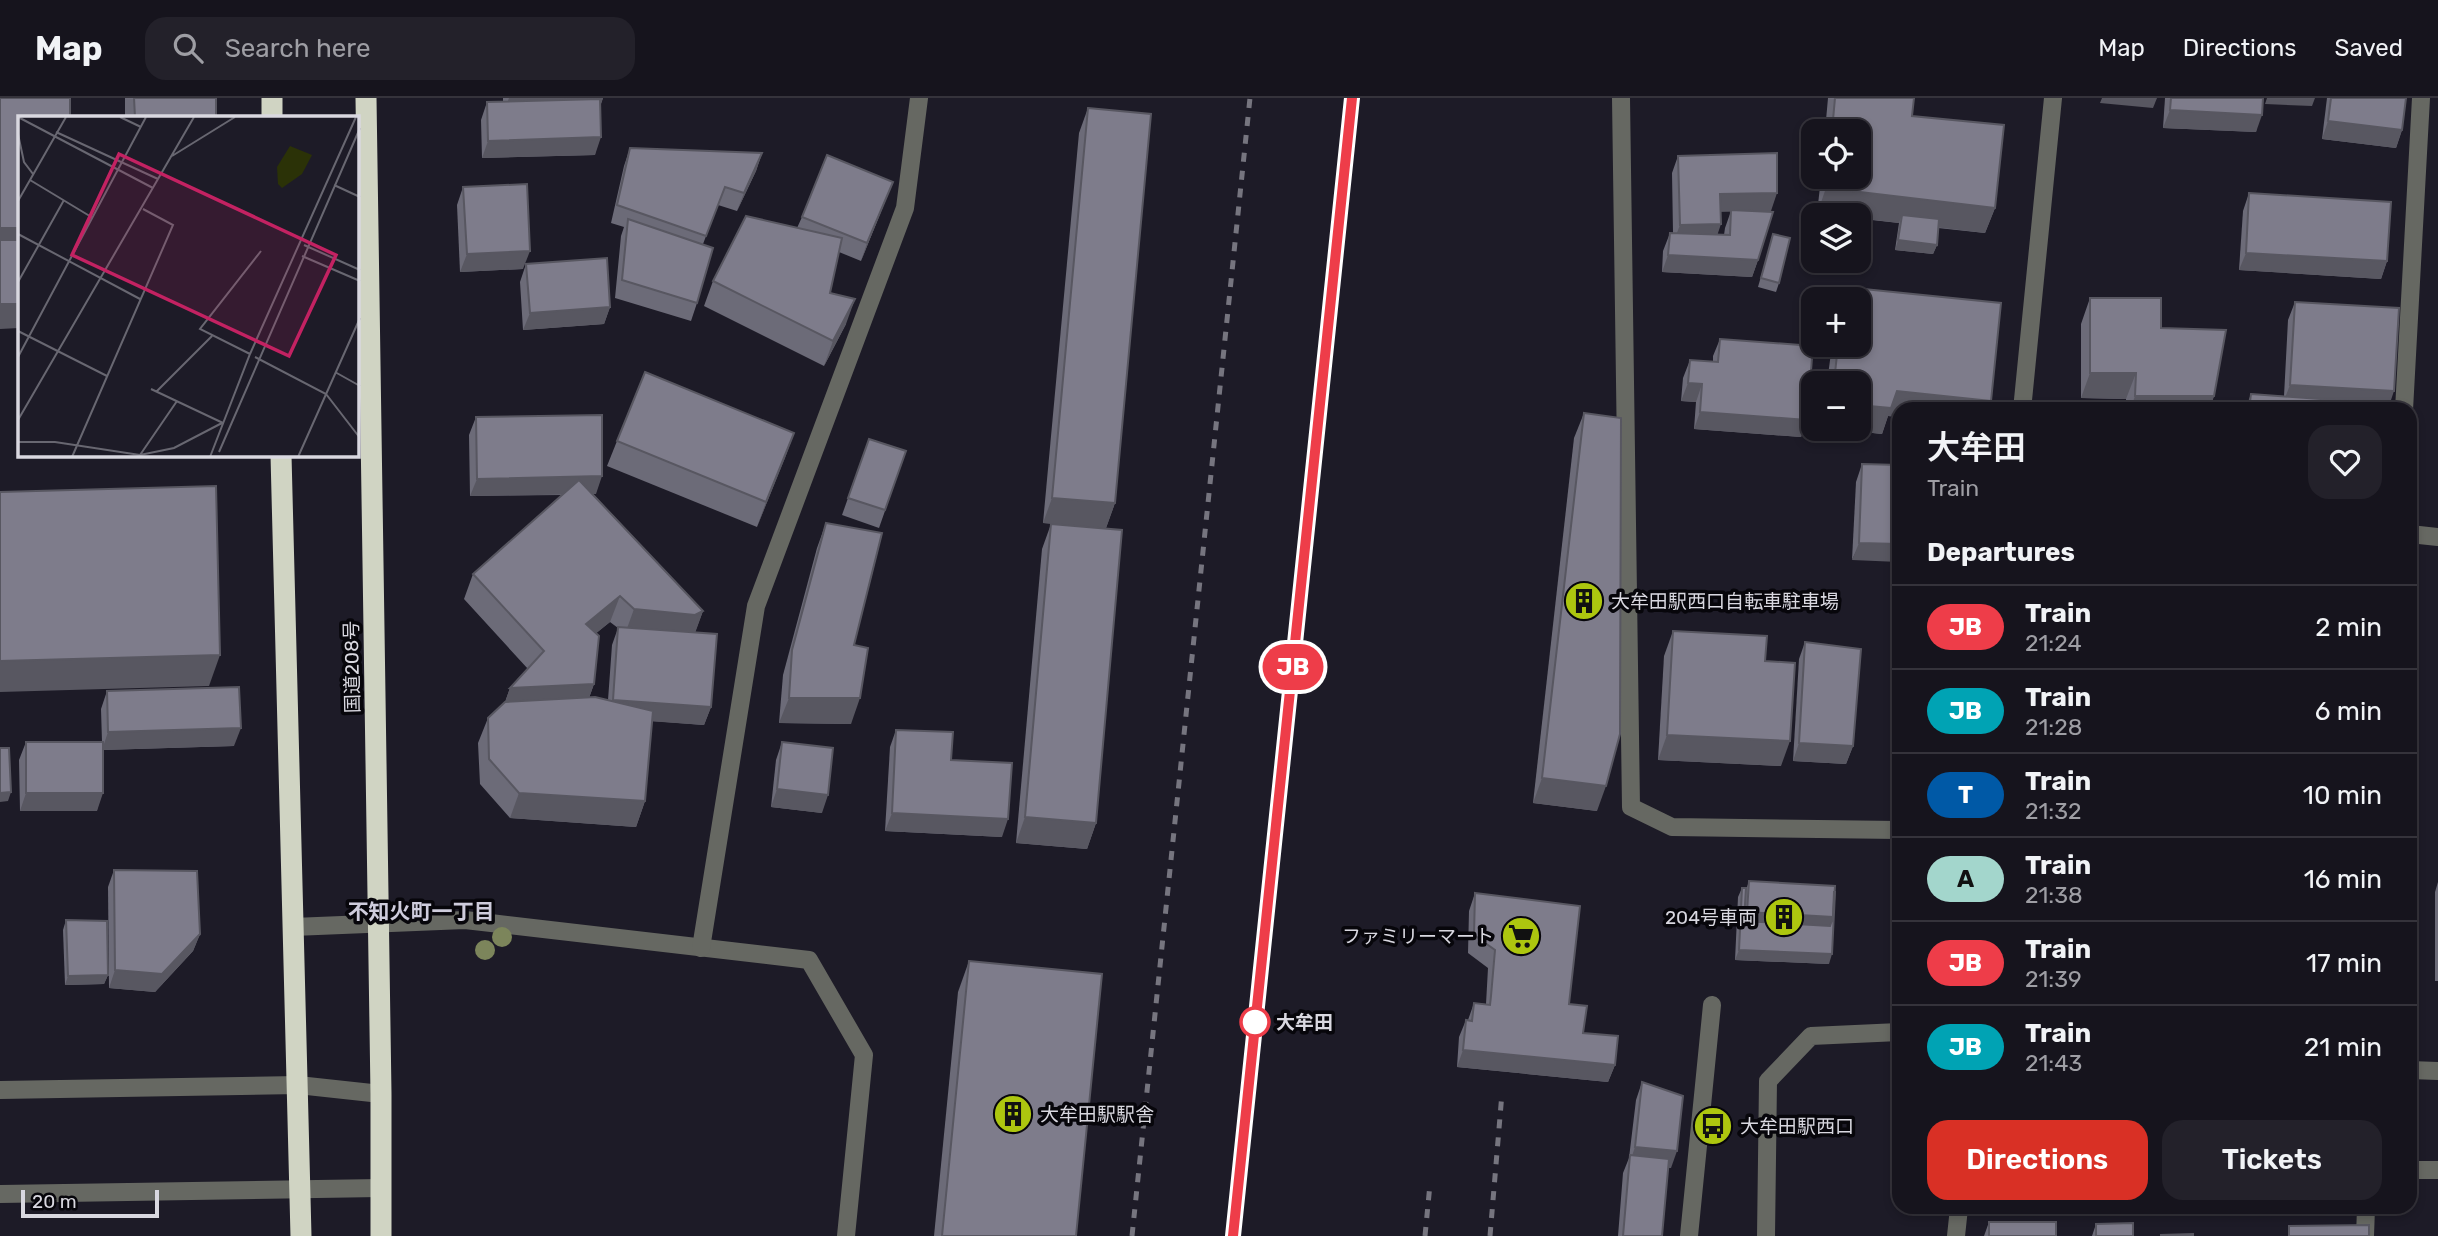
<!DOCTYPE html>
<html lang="en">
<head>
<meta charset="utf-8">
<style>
  :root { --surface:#16141d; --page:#23212a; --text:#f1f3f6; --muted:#9e9ea4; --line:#35333b; --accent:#d93025 }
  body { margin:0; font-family:Rubik,"Noto Sans JP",sans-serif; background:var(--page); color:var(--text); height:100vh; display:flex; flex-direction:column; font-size:26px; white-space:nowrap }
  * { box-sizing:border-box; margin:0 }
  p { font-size:23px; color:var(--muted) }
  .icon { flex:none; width:38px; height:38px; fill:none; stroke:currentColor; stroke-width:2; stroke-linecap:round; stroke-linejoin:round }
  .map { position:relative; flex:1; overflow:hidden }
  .drawer { position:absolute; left:1892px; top:304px; width:525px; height:812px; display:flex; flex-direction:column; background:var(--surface); border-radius:21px; box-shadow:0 4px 10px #0003,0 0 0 2px var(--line) }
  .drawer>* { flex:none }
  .badge { padding:0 14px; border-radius:23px; font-size:24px; line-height:46px }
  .fabs { position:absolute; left:1801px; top:21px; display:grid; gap:14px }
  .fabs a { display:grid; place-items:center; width:70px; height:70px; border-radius:14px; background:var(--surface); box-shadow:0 4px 10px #0003,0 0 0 2px var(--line); font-size:35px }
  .scale { position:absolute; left:21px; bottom:18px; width:138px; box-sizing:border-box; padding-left:7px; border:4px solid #d9d8e0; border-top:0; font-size:19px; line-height:24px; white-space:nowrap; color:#d9d8e0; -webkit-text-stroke:5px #07060b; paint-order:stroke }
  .map>.badge { position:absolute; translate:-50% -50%; box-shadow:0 0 0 4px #fff }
  h2 { padding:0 35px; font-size:26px; line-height:63px }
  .round { display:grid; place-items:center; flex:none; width:74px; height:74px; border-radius:21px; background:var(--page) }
  .headline { display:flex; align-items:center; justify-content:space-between; height:119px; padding:0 35px }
  h1 { font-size:33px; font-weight:600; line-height:52px }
  .primary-button { display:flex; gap:14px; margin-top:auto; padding:14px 35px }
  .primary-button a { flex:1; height:80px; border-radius:21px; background:var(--accent); color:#fff; font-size:28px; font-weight:600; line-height:80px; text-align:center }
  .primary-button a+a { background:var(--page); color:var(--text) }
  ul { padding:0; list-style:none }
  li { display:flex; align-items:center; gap:21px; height:84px; padding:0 35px; border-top:2px solid var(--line) }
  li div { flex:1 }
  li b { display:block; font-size:26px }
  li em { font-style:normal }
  li .badge { min-width:77px; font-weight:700; text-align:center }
  header { display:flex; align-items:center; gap:42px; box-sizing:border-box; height:98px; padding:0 35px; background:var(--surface); border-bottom:2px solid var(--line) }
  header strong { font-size:33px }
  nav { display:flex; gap:38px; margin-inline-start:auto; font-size:24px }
  .search { width:490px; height:63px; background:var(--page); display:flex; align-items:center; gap:18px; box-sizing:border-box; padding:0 24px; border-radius:21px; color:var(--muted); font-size:26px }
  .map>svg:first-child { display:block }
</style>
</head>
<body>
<header>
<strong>Map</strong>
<div class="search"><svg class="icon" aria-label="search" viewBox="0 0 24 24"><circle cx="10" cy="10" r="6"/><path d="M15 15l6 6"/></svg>Search here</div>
<nav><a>Map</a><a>Directions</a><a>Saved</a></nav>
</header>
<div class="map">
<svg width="2438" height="1138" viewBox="0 0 2438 1138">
  <rect width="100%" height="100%" fill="#1d1b27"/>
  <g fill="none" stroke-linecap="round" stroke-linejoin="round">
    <g stroke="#666862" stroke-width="18">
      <polyline points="1621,0 1631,709 1672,729 1899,732"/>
      <polyline points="2022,312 2053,0"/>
      <polyline points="2404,312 2421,0"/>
      <polyline points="2410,436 2438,439"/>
      <polyline points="293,829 465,822 809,862 864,957 846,1138"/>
      <polyline points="701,850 756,508 905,110 919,0"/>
      <polyline points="2410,972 2438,973"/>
      <polyline points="0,992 298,987 381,996"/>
      <polyline points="2410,1072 2438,1072"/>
      <polyline points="0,1096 380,1090"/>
      <polyline points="1689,1138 1712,907"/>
      <polyline points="1766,1138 1768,983 1811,938 1899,934"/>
      <polyline points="1956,1138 1959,1110"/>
      <polyline points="2365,1138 2366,1110"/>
    </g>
    <g stroke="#d0d4c3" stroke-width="21">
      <polyline points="272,0 272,19"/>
      <polyline points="366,0 381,996 381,1138"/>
      <polyline points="281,357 301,1138"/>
    </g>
    <g stroke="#76757f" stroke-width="5" stroke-dasharray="9 9" stroke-linecap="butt">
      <polyline points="1132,1138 1250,0"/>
      <polyline points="1233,1138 1352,0"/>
      <polyline points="1425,1138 1430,1086"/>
      <polyline points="1490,1138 1502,995"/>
    </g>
  </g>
  <g fill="#7c855b">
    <circle cx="502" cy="839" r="10"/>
    <circle cx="485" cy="852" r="10"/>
  </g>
  <g fill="#6c6b78" fill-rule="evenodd">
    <rect x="125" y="0" width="91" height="19"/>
    <polygon points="503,0 603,0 601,6 595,57 482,60 481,22 487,4 503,3"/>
    <polygon points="1828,0 1914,0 1912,18 1995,110 1985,135 1938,130 1937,147 1933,156 1895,152 1899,125 1817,116 1821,79 1858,79 1858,33 1825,33"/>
    <polygon points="2165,0 2263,0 2256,34 2163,30"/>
    <polygon points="2327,0 2406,0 2402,32 2396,50 2322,41"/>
    <polygon points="1088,10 1115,405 1106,430 1043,425 1079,35"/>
    <polygon points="630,50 762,55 756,73 737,113 718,107 703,146 697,205 691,223 615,200 621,138 624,129 611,125 624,68"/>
    <path d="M1678 58 1771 113H1751L1758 162 1752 179 1662 174 1663 153 1670 135H1673L1672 75ZM1721 113H1731L1725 130 1724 137H1717Z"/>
    <polygon points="893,84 861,163 839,154 830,195 846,226 824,268 704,208 713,183 797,130 802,119"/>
    <polygon points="463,89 523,171 460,174 457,107"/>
    <polygon points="2249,95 2387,163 2381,181 2239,172 2243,113"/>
    <polygon points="1773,136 1779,185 1776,194 1758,189"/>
    <polygon points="526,166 610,209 604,226 523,232 520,184"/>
    <polygon points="1844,189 2001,205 1991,303 1988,312 1899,312 1899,319 1888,318 1882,336 1836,331 1858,331 1858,285 1827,285 1832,247 1858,247 1858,201 1840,201"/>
    <polygon points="2090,200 2161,230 2214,298 2209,312 2126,312 2126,301 2081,300 2081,226"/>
    <polygon points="2295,204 2388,311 2348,308 2347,312 2245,312 2251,296 2284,298 2288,222"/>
    <polygon points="1720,241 1807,322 1801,339 1694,331 1696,304 1681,303 1683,280 1690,262 1713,264 1713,258"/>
    <polygon points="1584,315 1597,713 1533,705 1574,340"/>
    <path d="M476 319 596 396H593L703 513 695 534 711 609 704 627 652 623 645 703 636 729 510 720 480 686 478 645 488 620 505 604 510 590 528 571 464 501 473 476 563 397 470 398 469 337ZM610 524 618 530 612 547 608 602 589 600 594 586 596 535Z"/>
    <polygon points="794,335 757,429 607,368 617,343"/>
    <polygon points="869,341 906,353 879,430 842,417"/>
    <polygon points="1862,366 1899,367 1852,462 1856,384"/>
    <polygon points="826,425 854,547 851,626 779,625 783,577 817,450"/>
    <polygon points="1051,426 1096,725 1087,751 1016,745 1042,451"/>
    <polygon points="1673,533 1765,563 1781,668 1658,662 1664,558"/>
    <polygon points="1805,544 1853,648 1846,666 1793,663 1799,561"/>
    <polygon points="107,593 234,648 103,652 97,713 20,713 19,662 26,644 102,644 101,611"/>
    <polygon points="896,632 951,662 1002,739 885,733 890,649"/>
    <polygon points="1899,635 1899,655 1896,655"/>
    <polygon points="782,644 822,715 771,709 776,662"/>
    <polygon points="114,772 200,836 193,853 155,894 109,890 108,789"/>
    <polygon points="1749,783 1829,866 1735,862 1738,799 1742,790 1746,792"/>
    <polygon points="2438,784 2438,883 2435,883 2435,794"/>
    <polygon points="1475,795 1569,906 1583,935 1615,967 1608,984 1457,969 1459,939 1466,922 1468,922 1474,905 1486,906 1488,870 1468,855 1469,813"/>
    <polygon points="66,822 108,877 104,886 65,887 63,832"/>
    <polygon points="969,863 1076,1138 934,1138 958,894"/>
    <polygon points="1642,984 1671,1070 1668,1070 1662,1138 1618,1138 1623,1075 1629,1060 1636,1002"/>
    <polygon points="1989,1124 2056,1138 1984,1138"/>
    <polygon points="2096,1126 2133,1138 2092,1138"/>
  </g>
  <g fill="#585761">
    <polygon points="509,0 603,0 598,13 503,16"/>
    <polygon points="2102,0 2157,0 2153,10 2100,5"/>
    <polygon points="2267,0 2315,0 2312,8 2265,6"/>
    <polygon points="2170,12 2262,17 2256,34 2163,30"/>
    <polygon points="2328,23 2402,32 2396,50 2322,41"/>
    <polygon points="601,39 595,57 482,60 488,43"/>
    <polygon points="762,55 756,73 737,113 744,95"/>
    <polygon points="893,84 886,101 861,163 867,145"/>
    <polygon points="1826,90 1995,110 1985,135 1901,125 1902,117 1899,125 1858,120 1858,117 1832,117 1817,116"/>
    <polygon points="1777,95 1771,113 1714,114 1720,96"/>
    <polygon points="1721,126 1715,144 1673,145 1680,127"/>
    <rect x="0" y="130" width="19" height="25"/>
    <polygon points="1898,142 1937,147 1933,156 1895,152"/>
    <polygon points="530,153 523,171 460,174 467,156"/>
    <polygon points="2246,155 2387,163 2381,181 2239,172"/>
    <polygon points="1668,157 1758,162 1752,179 1662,174"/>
    <polygon points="855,201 846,226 824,268 833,243"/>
    <polygon points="0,206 19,206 19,230 0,231"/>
    <polygon points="610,209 604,226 523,232 530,215"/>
    <polygon points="2090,275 2136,275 2126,301 2081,300"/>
    <polygon points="1688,285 1702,286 1696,304 1681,303"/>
    <polygon points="2290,287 2394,293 2388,311 2283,305"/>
    <polygon points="1897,293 1991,303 1988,312 1899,312 1899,319 1888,318 1882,336 1836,331 1858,331 1858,307"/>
    <polygon points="2135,298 2214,298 2209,312 2130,312"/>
    <polygon points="1700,314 1807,322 1801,339 1694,331"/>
    <polygon points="794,335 785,360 757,429 766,404"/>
    <polygon points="602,378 596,396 470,398 477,381"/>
    <polygon points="1052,400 1115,405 1106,430 1043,425"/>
    <polygon points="1859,445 1899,446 1899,464 1852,462"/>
    <polygon points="620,498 610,524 577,551 586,526"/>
    <polygon points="634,511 703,513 694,538 625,536"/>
    <polygon points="220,557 209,588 0,594 0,563"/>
    <polygon points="594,586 585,611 501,616 510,590"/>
    <polygon points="789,600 860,600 851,626 779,625"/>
    <polygon points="613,602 711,609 704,627 606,620"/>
    <polygon points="241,630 234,648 102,652 108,634"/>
    <polygon points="1667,637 1790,643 1781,668 1658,662"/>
    <polygon points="1799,645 1853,648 1846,666 1793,663"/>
    <polygon points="1542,680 1606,688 1597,713 1533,705"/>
    <polygon points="777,691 828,697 822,715 771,709"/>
    <polygon points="11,694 8,703 0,704 0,695"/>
    <polygon points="26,695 103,695 97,713 20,713"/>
    <polygon points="519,695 645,703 636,729 510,720"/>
    <polygon points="892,715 1008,721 1002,739 885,733"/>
    <polygon points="1025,719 1096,725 1087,751 1016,745"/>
    <polygon points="1747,814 1833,819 1826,837 1741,832"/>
    <polygon points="200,836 193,853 155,894 109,890 115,872"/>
    <polygon points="1739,852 1832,856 1829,866 1735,862"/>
    <polygon points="108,877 104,886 65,887 68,878"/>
    <polygon points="1463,952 1615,967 1608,984 1457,969"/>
    <polygon points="1635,1049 1677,1053 1671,1070 1629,1067"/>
  </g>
  <g fill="#7e7c8b" stroke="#585761" stroke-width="2">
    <polygon points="0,0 70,0 70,19 19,19 19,130 0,130"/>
    <polygon points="134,0 216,0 216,19 135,19"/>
    <polygon points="1835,0 1914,0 1912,18 2004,27 1995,110 1826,90 1828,79 1858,79 1858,33 1832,33"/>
    <polygon points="2171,0 2263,0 2262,17 2170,12"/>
    <polygon points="2331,0 2406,0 2402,32 2328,23"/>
    <polygon points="600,1 601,39 488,43 487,4"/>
    <polygon points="1088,10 1151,16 1115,405 1052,400"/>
    <polygon points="630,50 762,55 744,95 725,89 706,138 617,107"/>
    <polygon points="1777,55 1777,95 1720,96 1721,126 1680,127 1678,58"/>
    <polygon points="827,57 893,84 867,145 802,119"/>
    <polygon points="527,86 530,153 467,156 463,89"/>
    <polygon points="2249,95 2391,104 2387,163 2246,155"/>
    <polygon points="1731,112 1773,114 1758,162 1668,157 1670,135 1730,137"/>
    <polygon points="1902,117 1939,121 1937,147 1898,142"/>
    <polygon points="746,118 842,140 830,195 855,201 833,243 713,183"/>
    <polygon points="628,121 713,150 697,205 622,182"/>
    <polygon points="1773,136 1790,140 1779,185 1761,180"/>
    <rect x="0" y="142" width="19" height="64"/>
    <polygon points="607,160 610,209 530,215 526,166"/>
    <polygon points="1844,189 2001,205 1991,303 1897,293 1891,310 1858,307 1858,285 1834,285 1838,247 1858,247 1858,201 1843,201"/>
    <polygon points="2090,200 2161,200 2161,230 2226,232 2214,298 2135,298 2136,275 2090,275"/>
    <polygon points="2295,204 2399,210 2394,293 2290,287"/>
    <polygon points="1720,241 1813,248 1807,322 1700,314 1702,286 1688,285 1690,262 1718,264"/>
    <polygon points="645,274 794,335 766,404 617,343"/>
    <polygon points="2251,296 2348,303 2347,312 2249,312"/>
    <polygon points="1584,315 1621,320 1620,636 1606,688 1542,680"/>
    <polygon points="602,317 602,378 477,381 476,319"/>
    <polygon points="869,341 906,353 885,412 848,400"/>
    <polygon points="1862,366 1899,367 1899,446 1859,445"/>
    <polygon points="579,382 703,513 695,517 634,511 620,498 586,526 599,538 594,586 510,590 544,553 473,476"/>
    <polygon points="216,388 220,557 0,563 0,394"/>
    <polygon points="826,425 882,435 854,547 868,550 860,600 789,600 792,552"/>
    <polygon points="1051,426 1122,432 1096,725 1025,719"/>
    <polygon points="618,529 717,536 711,609 613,602"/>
    <polygon points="1673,533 1767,538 1765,563 1795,565 1790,643 1667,637"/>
    <polygon points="1805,544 1861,551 1853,648 1799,645"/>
    <polygon points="239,589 241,630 108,634 107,593"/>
    <polygon points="595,599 653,613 645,703 519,695 489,661 488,620 505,604"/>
    <polygon points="896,632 953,634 951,662 1012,665 1008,721 892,715"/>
    <rect x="26" y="644" width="77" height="51"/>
    <polygon points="782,644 833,650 828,697 777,691"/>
    <polygon points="0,650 9,650 11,694 0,695"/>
    <polygon points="114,772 197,773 200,836 162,876 115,872"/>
    <polygon points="1749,783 1835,788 1833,819 1747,814"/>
    <polygon points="1742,790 1746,790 1744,823 1830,828 1833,819 1834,794 1835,794 1832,856 1739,852"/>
    <polygon points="1475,795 1580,808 1569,906 1587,908 1583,935 1618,938 1615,967 1463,952 1466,922 1472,923 1474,905 1490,907 1491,898 1495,852 1474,837"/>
    <polygon points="66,822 107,823 108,877 68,878"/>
    <polygon points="969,863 1102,876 1076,1138 942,1138"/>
    <polygon points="1642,984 1683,998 1677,1053 1635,1049"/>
    <polygon points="1630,1057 1669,1061 1662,1138 1623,1138"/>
    <rect x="1989" y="1124" width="67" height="14"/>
    <polygon points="2133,1125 2133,1138 2096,1138 2096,1126"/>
    <polygon points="2369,1127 2369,1138 2289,1138 2289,1128"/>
    <polygon points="2193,1136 2193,1138 2161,1138 2161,1137"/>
  </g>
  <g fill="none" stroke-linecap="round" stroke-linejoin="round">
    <g stroke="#fff" stroke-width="16">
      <polyline id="line" points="1233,1138 1352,0"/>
    </g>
    <use href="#line" stroke="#ee3d49" stroke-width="10"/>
  </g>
  <defs>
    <g id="building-disc" transform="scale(2.0125)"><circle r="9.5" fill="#adc60f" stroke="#07060b"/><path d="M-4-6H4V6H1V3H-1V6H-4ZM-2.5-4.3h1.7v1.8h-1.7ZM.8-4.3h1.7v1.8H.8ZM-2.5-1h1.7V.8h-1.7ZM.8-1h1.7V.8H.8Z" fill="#111"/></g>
    <g id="supermarket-disc" transform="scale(2.0125)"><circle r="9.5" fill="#adc60f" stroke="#07060b"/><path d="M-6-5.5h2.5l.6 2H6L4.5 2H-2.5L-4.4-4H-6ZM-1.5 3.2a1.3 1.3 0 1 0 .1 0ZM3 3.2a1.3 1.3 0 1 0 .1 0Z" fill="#111"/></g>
    <g id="bus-disc" transform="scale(2.0125)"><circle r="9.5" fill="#adc60f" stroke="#07060b"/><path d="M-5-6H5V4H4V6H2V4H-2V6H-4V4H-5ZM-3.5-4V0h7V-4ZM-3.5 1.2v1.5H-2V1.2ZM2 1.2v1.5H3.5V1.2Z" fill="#111"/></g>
  </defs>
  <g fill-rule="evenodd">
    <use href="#building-disc" x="1584" y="503"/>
    <use href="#building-disc" x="1784" y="819"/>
    <use href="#supermarket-disc" x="1521" y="838"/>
    <use href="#building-disc" x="1013" y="1016"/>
    <use href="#bus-disc" x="1713" y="1028"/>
  </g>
  <circle fill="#fff" stroke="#ee3d49" stroke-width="3.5" cx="1255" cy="924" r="14"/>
  <g text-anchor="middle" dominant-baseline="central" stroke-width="7" stroke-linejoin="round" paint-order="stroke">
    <g font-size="19" fill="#d9d8e0" stroke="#07060b" text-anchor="start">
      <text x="1611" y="503">大牟田駅西口自転車駐車場</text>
      <text x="1757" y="819" text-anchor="end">204号車両</text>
      <text x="1494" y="838" text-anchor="end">ファミリーマート</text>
      <text x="1040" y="1016">大牟田駅駅舎</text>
      <text x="1740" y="1028">大牟田駅西口</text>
    </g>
    <g font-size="19" fill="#d9d8e0" stroke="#07060b">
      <text transform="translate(352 569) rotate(-91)">国道208号</text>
    </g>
    <g font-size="19" font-weight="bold" fill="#d9d8e0" stroke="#07060b" text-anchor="start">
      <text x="1276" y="924">大牟田</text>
    </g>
    <g font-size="21" font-weight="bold" fill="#ceccdc" stroke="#07060b">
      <text x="421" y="813">不知火町一丁目</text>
    </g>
  </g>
  <g transform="translate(18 18)">
    <rect width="341" height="341" fill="#1d1b27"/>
    <path d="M272 30 294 39 284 58 264 72 260 68 259 51Z" fill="#2b3207"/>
    <path fill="none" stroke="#686771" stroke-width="2" d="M0 1 135 72M102 1 123 11M38 16 140 63M0 18 6 46 15 58M154 40 217 1M12 64 75 102M316 69 342 81M0 85 48 1M0 118 122 183M286 129 342 154M284 140 342 165M0 166 46 84M0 215 89 260M232 238 182 213 243 135M0 241 128 1M237 241 308 278 342 322M317 256 342 270M133 273 205 307M138 276 194 220M0 304 176 1M0 326H37L122 339 156 332 204 307M201 336 342 12M122 339 159 285M54 341 155 109 125 93M192 341 232 238 338 1M280 341 342 202"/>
    <path fill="#c32262" fill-opacity="0.15" stroke="#c32262" stroke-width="3.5" d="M101 38 318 139 271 240 54 139Z"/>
    <rect width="341" height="341" fill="none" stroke="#d9d8e0" stroke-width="3.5"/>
  </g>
</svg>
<div class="fabs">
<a><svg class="icon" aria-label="locate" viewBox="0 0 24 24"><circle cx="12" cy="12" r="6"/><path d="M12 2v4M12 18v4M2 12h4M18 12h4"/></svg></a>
<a><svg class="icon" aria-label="layers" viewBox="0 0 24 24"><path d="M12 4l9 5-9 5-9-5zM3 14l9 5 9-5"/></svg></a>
<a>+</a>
<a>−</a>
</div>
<div class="scale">20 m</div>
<b class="badge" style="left:1293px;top:569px;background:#ee3d49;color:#fff">JB</b>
<section class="drawer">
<div class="headline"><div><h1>大牟田</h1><p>Train</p></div><a class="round"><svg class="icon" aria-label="heart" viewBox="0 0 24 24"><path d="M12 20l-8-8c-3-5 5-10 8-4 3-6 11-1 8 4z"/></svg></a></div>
<h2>Departures</h2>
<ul>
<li><span class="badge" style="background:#ee3d49;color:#fff">JB</span><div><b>Train</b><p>21:24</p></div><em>2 min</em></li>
<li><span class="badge" style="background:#00a3b4;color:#fff">JB</span><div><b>Train</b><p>21:28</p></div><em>6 min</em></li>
<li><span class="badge" style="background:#0059a6;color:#fff">T</span><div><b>Train</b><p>21:32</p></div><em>10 min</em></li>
<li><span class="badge" style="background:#a3d6cc;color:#111">A</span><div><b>Train</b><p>21:38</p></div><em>16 min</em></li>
<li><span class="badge" style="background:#ee3d49;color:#fff">JB</span><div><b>Train</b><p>21:39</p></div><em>17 min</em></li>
<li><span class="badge" style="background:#00a3b4;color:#fff">JB</span><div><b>Train</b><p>21:43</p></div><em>21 min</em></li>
</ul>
<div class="primary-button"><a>Directions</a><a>Tickets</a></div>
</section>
</div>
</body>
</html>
